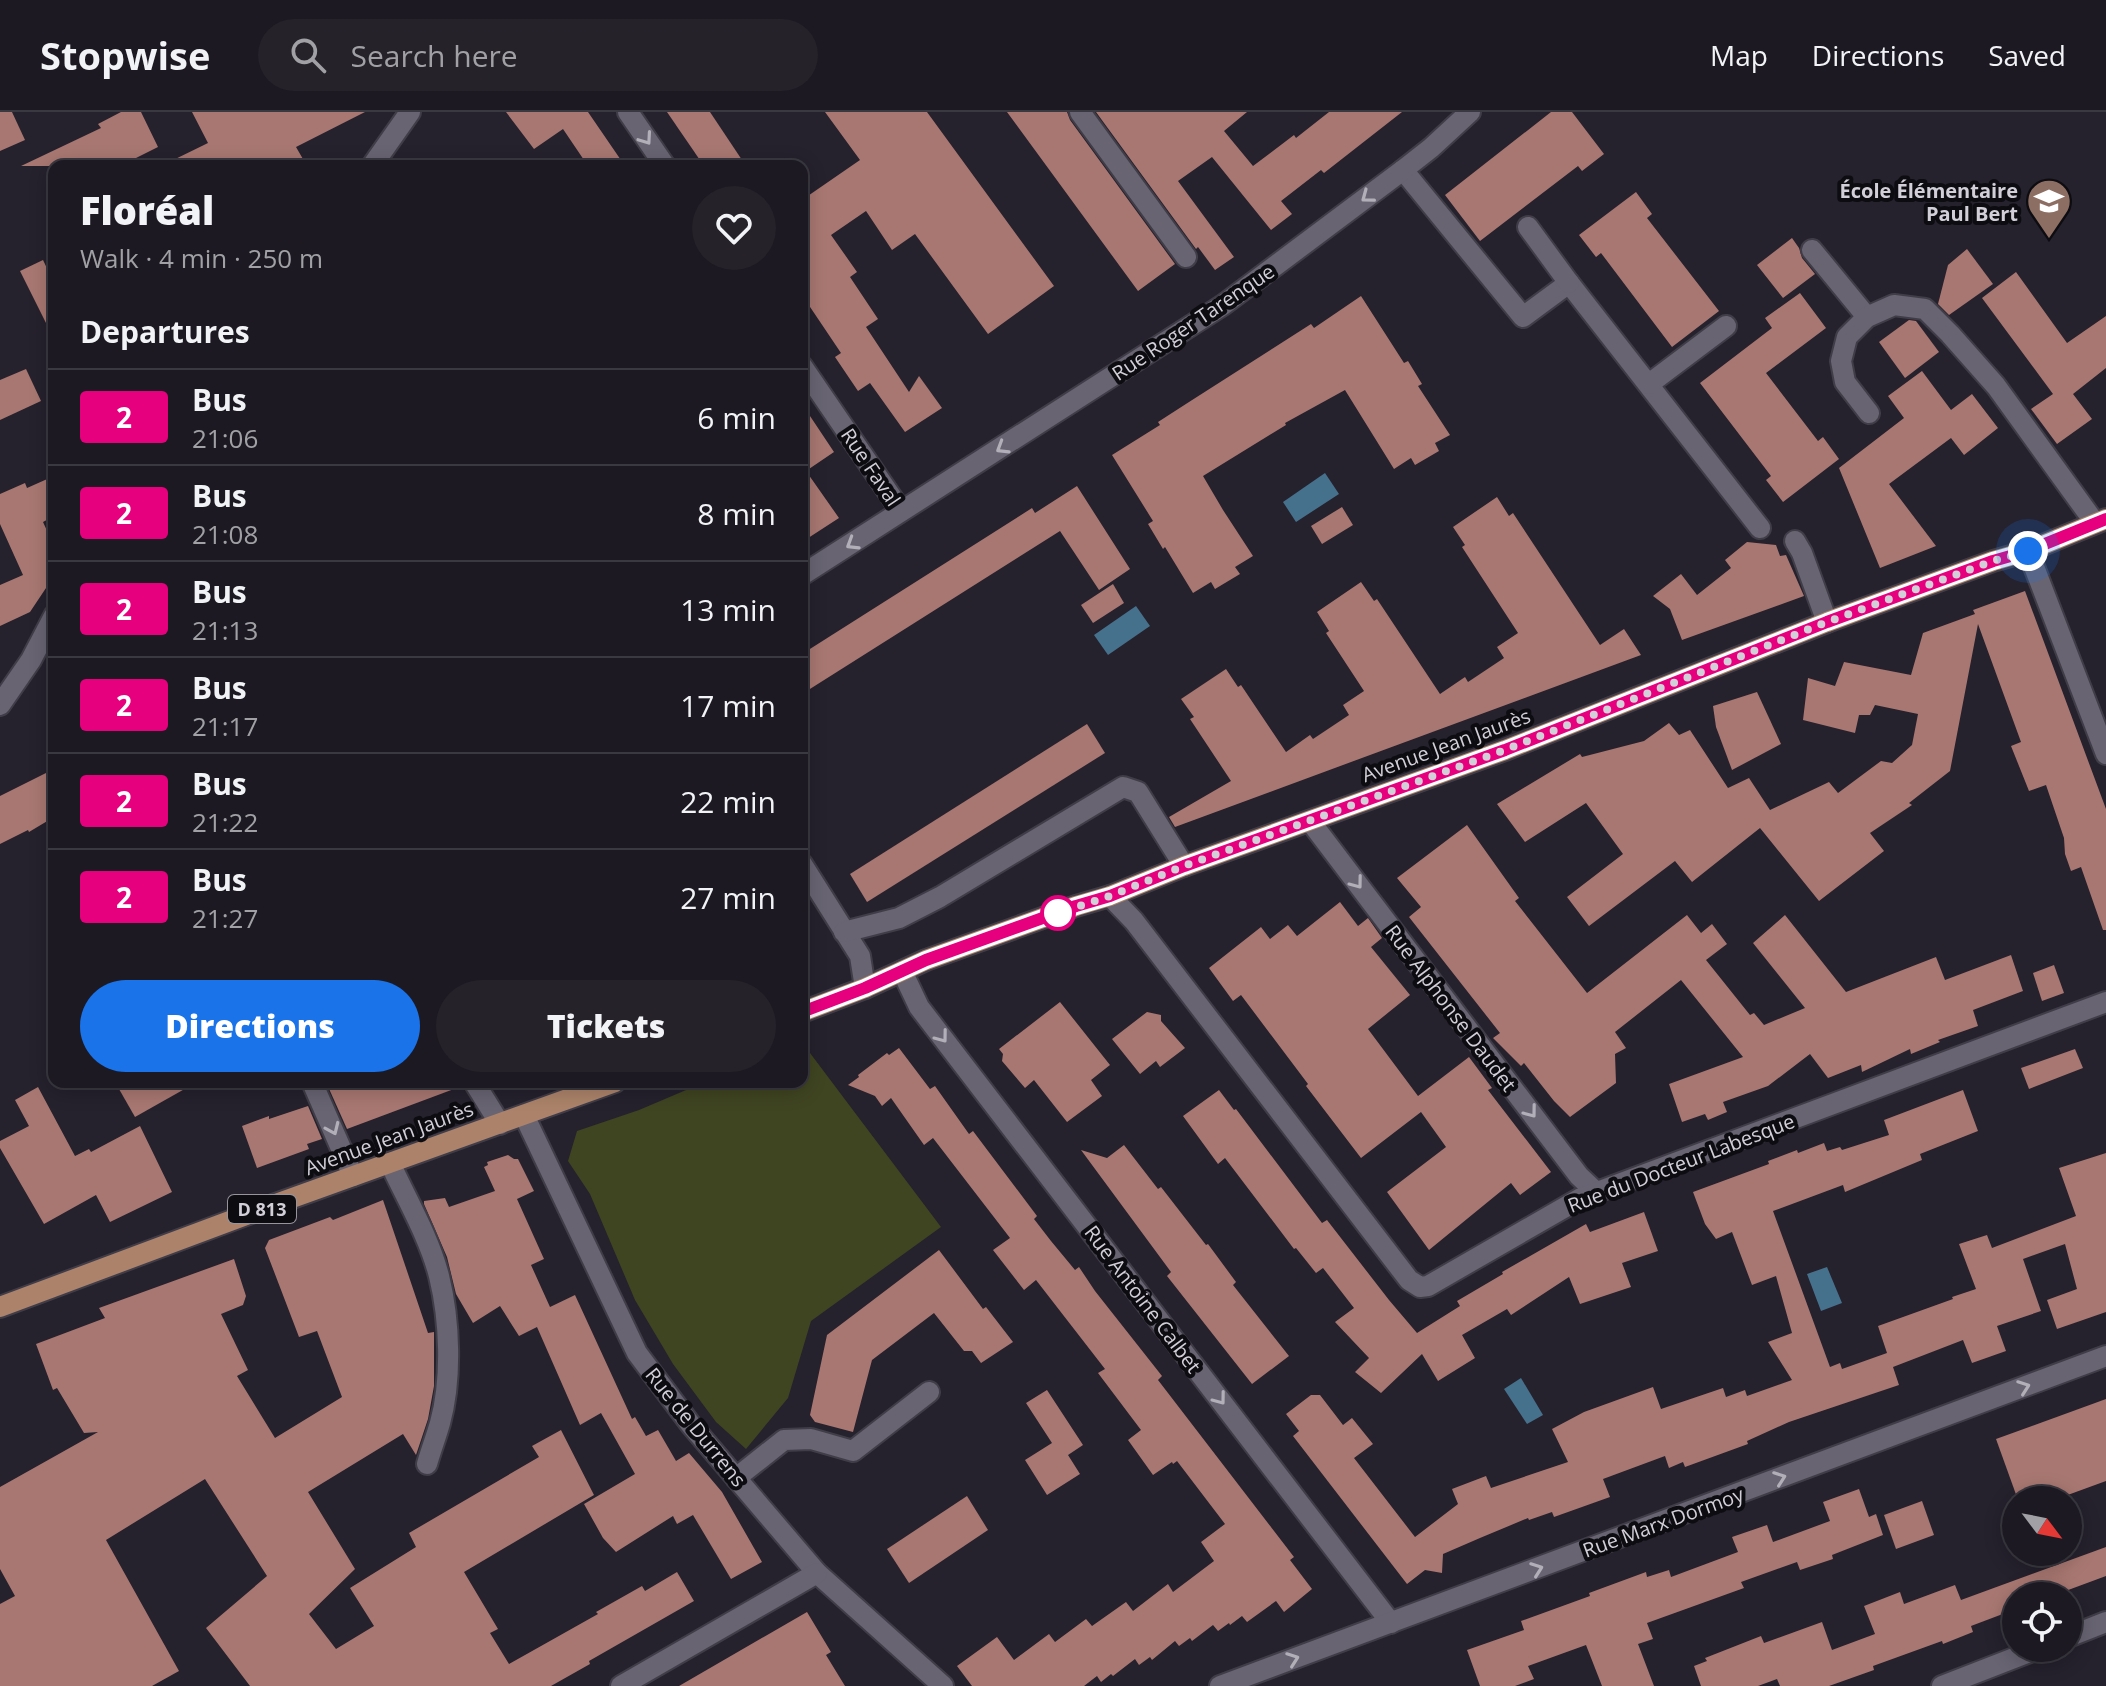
<!DOCTYPE html>
<html lang="en">
<head>
<meta charset="utf-8">
<style>
  :root { --surface:#1c1922; --page:#25222a; --text:#f1f3f6; --muted:#a0a0a5; --line:#3a3840; --accent:#1a73e8 }
  body { margin:0; font-family:"Open Sans",sans-serif; background:var(--page); color:var(--text); height:100vh; display:flex; flex-direction:column; font-size:30px; white-space:nowrap }
  * { box-sizing:border-box; margin:0 }
  p { font-size:26px; color:var(--muted) }
  .icon { flex:none; width:44px; height:44px; fill:none; stroke:currentColor; stroke-width:2; stroke-linecap:round; stroke-linejoin:round }
  .map { position:relative; flex:1; overflow:hidden }
  .details { position:absolute; left:48px; top:48px; width:760px; height:928px; display:flex; flex-direction:column; background:var(--surface); border-radius:16px; box-shadow:0 4px 20px #0003,0 0 0 2px var(--line) }
  .details>* { flex:none }
  .badge { padding:0 16px; border-radius:6px; font-size:28px; line-height:52px }
  .needle { width:52px; rotate:122deg }
  .fabs { position:absolute; left:2002px; top:1374px; display:grid; gap:16px }
  .fabs a { display:grid; place-items:center; width:80px; height:80px; border-radius:50%; background:var(--surface); box-shadow:0 4px 20px #0003,0 0 0 2px var(--line); font-size:40px }
  .you { position:absolute; width:40px; height:40px; margin:-20px; border:6px solid #fff; border-radius:50%; background:#1a73e8; box-shadow:0 0 0 12px #1a73e833 }
  .map>.badge { position:absolute; translate:-50% -50%; box-shadow:0 0 0 4px #fff }
  h2 { padding:0 32px; font-size:30px; line-height:72px }
  .round { display:grid; place-items:center; flex:none; width:84px; height:84px; border-radius:42px; background:var(--page) }
  .summary { display:flex; align-items:center; justify-content:space-between; height:136px; padding:0 32px }
  h1 { font-size:38px; font-weight:800; line-height:60px }
  .primary-button { display:flex; gap:16px; margin-top:auto; padding:16px 32px }
  .primary-button a { flex:1; height:92px; border-radius:48px; background:var(--accent); color:#fff; font-size:32px; font-weight:800; line-height:92px; text-align:center }
  .primary-button a+a { background:var(--page); color:var(--text) }
  ul { padding:0; list-style:none }
  li { display:flex; align-items:center; gap:24px; height:96px; padding:0 32px; border-top:2px solid var(--line) }
  li div { flex:1 }
  li b { display:block; font-size:30px }
  li em { font-style:normal }
  li .badge { min-width:88px; font-weight:700; text-align:center }
  header { display:flex; align-items:center; gap:48px; box-sizing:border-box; height:112px; padding:0 40px; background:var(--surface); border-bottom:2px solid var(--line) }
  header strong { font-size:38px }
  nav { display:flex; gap:44px; margin-inline-start:auto; font-size:28px }
  .search { width:560px; height:72px; background:var(--page); display:flex; align-items:center; gap:20px; box-sizing:border-box; padding:0 28px; border-radius:44px; color:var(--muted); font-size:30px }
  .map>svg:first-child { display:block }
</style>
</head>
<body>
<header>
<strong>Stopwise</strong>
<div class="search"><svg class="icon" aria-label="search" viewBox="0 0 24 24"><circle cx="10" cy="10" r="6"/><path d="M15 15l6 6"/></svg>Search here</div>
<nav><a>Map</a><a>Directions</a><a>Saved</a></nav>
</header>
<div class="map">
<svg width="2106" height="1574" viewBox="0 0 2106 1574">
  <rect width="100%" height="100%" fill="#25212d"/>
  <polygon fill="#3f4421" points="804,933 941,1115 811,1209 788,1286 746,1337 716,1310 673,1252 635,1188 590,1082 568,1049 577,1019 639,998 705,970 802,970 802,934"/>
  <g fill="#46718c">
    <polygon points="1325,361 1339,382 1296,410 1283,390"/>
    <polygon points="1136,494 1150,514 1108,543 1094,523"/>
    <polygon points="1827,1155 1842,1191 1821,1199 1807,1162"/>
    <polygon points="1521,1266 1543,1303 1527,1312 1504,1277"/>
  </g>
  <g fill="#a87771">
    <polygon points="0,0 12,0 25,28 0,39"/>
    <polygon points="121,0 141,0 158,35 120,54 21,54 101,16 98,12"/>
    <polygon points="192,0 365,0 296,35 307,54 161,54 208,31"/>
    <polygon points="506,0 588,0 625,54 588,54 563,17 534,37"/>
    <polygon points="667,0 710,0 746,54 704,54"/>
    <polygon points="825,0 927,0 1054,174 988,222 915,122 892,138 866,99 831,123 857,160 850,165 878,207 866,215 909,280 919,264 942,296 905,320 870,271 858,279 835,245 841,241 802,183 802,88 860,48"/>
    <polygon points="1007,0 1067,0 1070,8 1175,152 1138,179"/>
    <polygon points="1096,0 1247,0 1224,19 1253,54 1294,23 1296,26 1329,0 1402,0 1324,61 1321,58 1281,89 1292,102 1271,118 1212,45 1178,69 1234,145 1215,158 1198,135 1196,137"/>
    <polygon points="1551,0 1572,0 1604,42 1582,59 1578,54 1480,129 1445,83"/>
    <polygon points="1636,80 1652,102 1647,106 1719,199 1672,235 1601,141 1596,145 1579,123"/>
    <polygon points="1792,126 1799,136 1802,146 1815,162 1783,186 1757,153"/>
    <polygon points="1967,137 1993,172 1949,203 1938,192 1948,153"/>
    <polygon points="43,148 54,171 54,227 20,159"/>
    <polygon points="2016,160 2067,231 2106,204 2106,256 2073,282 2092,307 2057,332 2031,297 2053,282 1982,186"/>
    <polygon points="1800,181 1826,216 1766,261 1818,329 1823,325 1839,347 1783,390 1766,368 1771,364 1700,271 1772,216 1765,206"/>
    <polygon points="1361,184 1404,251 1408,249 1422,272 1418,274 1450,323 1435,331 1439,339 1415,353 1411,346 1394,357 1345,278 1285,311 1286,313 1203,364 1223,398 1253,444 1235,455 1240,462 1215,477 1211,470 1193,481 1165,435 1163,437 1148,412 1153,409 1112,343 1160,313 1158,310 1189,290 1311,212 1314,216"/>
    <polygon points="1909,208 1916,209 1939,240 1905,266 1879,230"/>
    <polygon points="26,257 41,289 0,308 0,268"/>
    <polygon points="1922,259 1951,298 1972,282 1998,316 1964,343 1951,326 1889,372 1936,434 1880,456 1839,356 1904,306 1888,284"/>
    <polygon points="802,292 834,340 806,359 839,406 802,430"/>
    <polygon points="54,364 54,404 43,410 54,434 54,464 30,500 0,514 0,473 23,463 0,412 0,382 25,371 27,376"/>
    <polygon points="1077,374 1130,457 1099,478 1060,419 802,582 802,542 1032,396 1035,401"/>
    <polygon points="1497,385 1509,404 1513,401 1600,533 1624,517 1641,543 1175,715 1169,705 1231,669 1190,607 1194,605 1181,587 1226,557 1238,575 1241,573 1286,640 1310,623 1313,627 1349,603 1343,593 1364,579 1326,521 1329,519 1317,500 1361,470 1374,489 1377,487 1440,582 1465,565 1468,570 1504,546 1497,535 1518,521 1462,435 1465,433 1453,415"/>
    <polygon points="1342,395 1353,413 1322,432 1311,414"/>
    <polygon points="1747,430 1776,433 1780,444 1786,443 1804,484 1682,528 1670,497 1653,484 1681,462 1697,483 1731,456 1725,448"/>
    <polygon points="1113,472 1124,491 1093,511 1081,493"/>
    <polygon points="2025,479 2106,697 2106,818 2103,818 2081,755 2071,759 2065,742 2064,726 2046,673 2029,679 2011,634 2021,630 1978,512 1950,659 1909,691 1912,693 1870,721 1884,739 1819,789 1760,716 1692,770 1675,749 1589,814 1567,785 1623,742 1586,691 1525,730 1497,692 1580,642 1582,645 1644,629 1669,611 1679,623 1690,618 1728,676 1749,666 1770,698 1829,670 1838,681 1881,649 1892,651 1912,633 1918,602 1875,593 1870,603 1859,603 1855,621 1803,608 1808,566 1835,574 1844,550 1911,563 1923,521 1975,502 1973,498"/>
    <polygon points="1757,580 1781,632 1732,658 1716,615 1713,594"/>
    <polygon points="1087,612 1105,641 867,790 850,762"/>
    <polygon points="54,657 54,705 29,720 28,718 0,732 0,684"/>
    <polygon points="1467,713 1519,786 1515,789 1587,881 1687,803 1701,821 1712,812 1727,832 1706,848 1750,903 1754,901 1764,913 1805,896 1753,831 1785,803 1846,880 1936,845 1945,868 2011,843 2023,879 1973,898 1978,914 1938,928 1940,930 1911,942 1910,937 1862,960 1861,953 1828,966 1810,942 1768,974 1723,990 1727,1000 1708,1008 1705,1002 1682,1010 1669,972 1743,945 1681,868 1615,920 1626,936 1615,942 1616,971 1570,1005 1554,989 1524,951 1521,954 1493,926 1500,921 1409,805 1421,795 1397,766"/>
    <polygon points="1340,790 1358,814 1368,806 1382,826 1371,835 1410,883 1368,917 1418,984 1469,945 1492,976 1488,978 1551,1060 1520,1083 1511,1071 1429,1138 1387,1080 1446,1035 1421,1000 1361,1046 1306,974 1308,972 1241,883 1233,889 1209,856 1261,815 1270,827 1288,813 1297,824"/>
    <polygon points="2054,853 2064,881 2042,889 2033,861"/>
    <polygon points="1060,890 1110,953 1091,968 1102,984 1067,1010 1034,968 1025,976 1002,949 1003,942 999,937"/>
    <polygon points="1147,900 1161,903 1161,909 1185,936 1160,955 1156,949 1140,962 1112,927"/>
    <polygon points="899,936 930,977 935,974 969,1022 973,1019 1037,1104 1034,1107 1051,1129 1075,1158 1079,1155 1095,1179 1162,1264 1158,1268 1294,1445 1290,1448 1312,1477 1284,1500 1276,1489 1247,1510 1242,1504 1230,1513 1229,1511 1218,1519 1213,1513 1192,1529 1190,1526 1179,1534 1175,1529 1152,1548 1150,1545 1139,1553 1135,1547 1113,1564 1111,1562 1101,1570 1097,1564 1084,1574 972,1574 957,1554 997,1525 1014,1548 1049,1522 1055,1530 1086,1507 1092,1514 1126,1490 1133,1499 1168,1472 1173,1480 1214,1449 1201,1430 1225,1412 1177,1349 1173,1352 1172,1350 1153,1363 1128,1328 1141,1318 1098,1261 1105,1257 1036,1168 1024,1178 993,1138 1010,1126 933,1026 924,1033 891,986 882,994 875,984 848,973 859,965 858,963 887,941 889,943"/>
    <polygon points="2075,937 2083,956 2029,977 2021,956"/>
    <polygon points="115,970 197,970 135,1005"/>
    <polygon points="326,970 461,970 462,974 347,1017"/>
    <polygon points="38,975 75,1044 89,1037 91,1040 140,1014 172,1080 110,1110 96,1083 44,1112 0,1036 0,1029 29,1014 15,988"/>
    <polygon points="1219,978 1234,998 1236,997 1322,1111 1327,1108 1389,1188 1417,1221 1460,1194 1457,1189 1503,1162 1502,1160 1586,1112 1590,1120 1644,1100 1658,1139 1622,1151 1631,1175 1580,1192 1569,1165 1511,1203 1507,1197 1462,1223 1475,1246 1438,1269 1422,1242 1381,1281 1355,1260 1369,1246 1335,1210 1354,1196 1323,1156 1316,1161 1296,1136 1294,1137 1225,1046 1218,1052 1183,1004"/>
    <polygon points="1963,978 1978,1019 1920,1042 1922,1048 1845,1080 1843,1073 1773,1099 1830,1255 1840,1251 1842,1257 1887,1241 1878,1214 1953,1187 1952,1185 1976,1177 1959,1132 1987,1123 1992,1136 2076,1104 2059,1056 2106,1041 2106,1200 2057,1217 2047,1188 2077,1177 2065,1132 2023,1147 2041,1199 1997,1214 2006,1239 1972,1251 1963,1228 1893,1255 1899,1273 1789,1310 1747,1329 1748,1332 1685,1355 1683,1350 1669,1356 1665,1344 1603,1367 1610,1385 1554,1405 1552,1400 1529,1408 1528,1406 1480,1426 1443,1442 1442,1461 1425,1458 1407,1472 1293,1324 1299,1319 1286,1302 1311,1283 1320,1283 1343,1313 1352,1306 1373,1332 1354,1346 1415,1425 1458,1392 1452,1377 1486,1364 1491,1376 1568,1350 1552,1317 1584,1300 1653,1275 1661,1297 1723,1276 1726,1285 1745,1278 1747,1284 1792,1268 1768,1230 1792,1221 1776,1164 1752,1173 1732,1120 1716,1127 1705,1112 1693,1080 1769,1052 1768,1049 1797,1038 1798,1041 1824,1031 1827,1039 1840,1035 1842,1038 1889,1023 1884,1008"/>
    <polygon points="308,994 322,1027 307,1032 309,1037 257,1056 242,1014 269,1004 269,1007"/>
    <polygon points="1124,1033 1158,1077 1161,1075 1206,1133 1208,1132 1236,1170 1233,1173 1289,1244 1252,1272 1167,1164 1171,1160 1081,1038 1107,1046"/>
    <polygon points="508,1043 514,1047 518,1047 534,1079 517,1087 544,1147 531,1153 550,1195 575,1183 632,1307 635,1305 646,1324 658,1318 676,1349 689,1341 722,1380 762,1450 731,1467 693,1403 677,1412 673,1404 616,1440 603,1426 584,1392 635,1362 601,1301 580,1313 537,1215 519,1224 500,1194 473,1211 456,1182 447,1145 424,1092 424,1089 445,1086 449,1095 495,1079 484,1055 488,1053 487,1050"/>
    <polygon points="383,1088 428,1221 434,1220 434,1274 428,1307 416,1343 403,1322 308,1380 355,1457 309,1502 336,1537 374,1514 350,1476 416,1435 409,1421 539,1345 532,1334 561,1318 594,1383 464,1460 498,1517 490,1521 509,1552 598,1502 596,1500 642,1474 645,1479 677,1460 694,1489 589,1549 590,1552 551,1574 250,1574 206,1516 267,1464 205,1367 106,1428 179,1559 152,1574 0,1574 0,1492 15,1484 0,1457 0,1375 98,1320 84,1321 57,1276 53,1278 36,1232 105,1206 99,1196 234,1147 246,1184 243,1193 221,1202 248,1258 237,1264 275,1326 342,1285 317,1219 299,1225 265,1136 269,1128 330,1105 333,1108"/>
    <polygon points="939,1138 983,1197 986,1195 1013,1230 981,1251 972,1239 964,1239 934,1201 872,1248 853,1320 815,1310 810,1303 827,1223"/>
    <polygon points="1047,1278 1083,1333 1068,1343 1080,1362 1047,1383 1025,1348 1052,1331 1026,1291"/>
    <polygon points="2106,1287 2106,1369 2054,1388 2018,1388 1996,1327"/>
    <polygon points="1859,1377 1869,1405 1876,1402 1883,1423 1832,1443 1833,1447 1800,1458 1797,1450 1741,1470 1744,1476 1647,1511 1653,1527 1638,1532 1654,1574 1602,1574 1586,1533 1528,1554 1534,1567 1515,1574 1480,1574 1467,1538 1524,1518 1521,1509 1590,1484 1589,1481 1646,1460 1647,1465 1669,1458 1671,1465 1738,1440 1732,1425 1767,1413 1773,1430 1830,1409 1823,1390"/>
    <polygon points="967,1384 988,1418 909,1471 887,1437"/>
    <polygon points="1922,1389 1934,1423 1896,1437 1884,1403"/>
    <polygon points="2106,1435 2106,1464 2052,1484 2016,1484 2016,1497 1971,1514 1973,1520 1943,1532 1942,1529 1873,1554 1874,1558 1829,1574 1780,1574 1777,1567 1758,1574 1701,1574 1694,1554 1707,1549 1705,1546 1761,1524 1764,1531 1822,1510 1832,1538 1875,1522 1864,1494 1900,1480 1904,1492 1955,1473 1961,1488"/>
    <polygon points="807,1500 831,1540 826,1543 845,1574 679,1574"/>
  </g>
  <g fill="none" stroke-linecap="round" stroke-linejoin="round">
    <g stroke="#413d48" stroke-width="24">
      <g id="minor">
        <polyline points="628,0 665,54"/>
        <polyline points="1080,0 1186,145"/>
        <polyline points="372,54 410,0"/>
        <polyline points="1403,58 1523,205 1569,171 1760,416"/>
        <polyline points="1528,115 1569,171"/>
        <polyline points="1812,138 1867,205"/>
        <polyline points="802,254 901,399"/>
        <polyline points="1649,272 1726,214"/>
        <polyline points="1869,301 1845,270 1841,249 1847,225 1867,205 1894,193 1925,197 1950,222 1996,274 2095,411"/>
        <polyline points="1795,429 1802,441 1827,510"/>
        <polyline points="2028,439 2106,642"/>
        <polyline points="802,463 1223,193 1403,58 1431,36 1470,0"/>
        <polyline points="0,593 31,548 54,504"/>
        <polyline points="1310,709 1579,1064 1596,1080"/>
        <polyline points="802,752 860,844 865,876"/>
        <polyline points="1110,784 1134,809 1409,1168 1420,1175 1428,1174 1581,1086 2106,890"/>
        <polyline points="844,820 899,806 940,785 1123,675 1138,680 1184,754"/>
        <polyline points="902,859 919,895 1391,1511"/>
        <polyline points="312,970 353,1064"/>
        <polyline points="474,970 500,1012"/>
        <polyline points="524,1003 637,1241 691,1313 817,1461 943,1574"/>
        <path d="M390 1051C407 1088 429 1125 439 1164 450 1209 452 1267 440 1311 436 1325 431 1338 427 1352"/>
        <polyline points="736,1366 784,1328 811,1327 853,1339 929,1280"/>
        <polyline points="2068,1525 2106,1510"/>
        <polyline points="621,1574 817,1461"/>
        <polyline points="1220,1574 2106,1244"/>
        <polyline points="1942,1574 2040,1536"/>
      </g>
    </g>
    <g stroke="#413d48" stroke-width="24">
      <g id="major">
        <polyline points="802,900 865,876 926,848 1076,794 1110,784 1184,754 1505,638 1827,510 1993,449 2028,439 2106,407"/>
        <polyline points="0,1195 270,1094 615,970"/>
      </g>
    </g>
    <use href="#minor" stroke="#686472" stroke-width="20"/>
    <use href="#major" stroke="#ac836a" stroke-width="20"/>
  </g>
  <defs><path id="oneway-chevron" d="M-2-3.5L2.5 0L-2 3.5" fill="none" stroke-width="1.6" stroke-linecap="round" stroke-linejoin="round" transform="scale(2)"/></defs>
  <g stroke="#b2afb9">
    <use href="#oneway-chevron" transform="translate(646 27) rotate(55)"/>
    <use href="#oneway-chevron" transform="translate(1367 85) rotate(143)"/>
    <use href="#oneway-chevron" transform="translate(1002 336) rotate(148)"/>
    <use href="#oneway-chevron" transform="translate(852 432) rotate(148)"/>
    <use href="#oneway-chevron" transform="translate(1357 771) rotate(53)"/>
    <use href="#oneway-chevron" transform="translate(942 925) rotate(53)"/>
    <use href="#oneway-chevron" transform="translate(1531 1000) rotate(53)"/>
    <use href="#oneway-chevron" transform="translate(333 1017) rotate(66)"/>
    <use href="#oneway-chevron" transform="translate(2024 1275) rotate(-20)"/>
    <use href="#oneway-chevron" transform="translate(1220 1287) rotate(53)"/>
    <use href="#oneway-chevron" transform="translate(1780 1366) rotate(-20)"/>
    <use href="#oneway-chevron" transform="translate(1537 1457) rotate(-20)"/>
    <use href="#oneway-chevron" transform="translate(1293 1547) rotate(-20)"/>
  </g>
  <g fill="none" stroke-linecap="round" stroke-linejoin="round">
    <g stroke="#fff" stroke-width="18">
      <polyline id="line" points="802,900 865,876 926,848 1076,794 1110,784 1184,754 1505,638 1827,510 1993,449 2028,439 2106,407"/>
    </g>
    <use href="#line" stroke="#e6007e" stroke-width="12"/>
    <polyline stroke="#d2cfd8" stroke-width="8" stroke-dasharray="0 14.4" points="1058,801 1049,804 1110,784 1184,754 1505,638 1827,510 1993,449 2028,439"/>
  </g>
  <defs>
    <g id="school-pin" transform="scale(2.3)"><path d="M0 17L-7.5 6A9.5 9.5 0 1 1 7.5 6Z" fill="#8d6e63" stroke="#0d0c11"/><path d="M0-5L7-2L0 1L-7-2ZM-4 1L0 2.5L4 1V4Q0 6-4 4Z" fill="#fff"/></g>
  </defs>
  <g fill-rule="evenodd">
    <use href="#school-pin" x="2049" y="89"/>
  </g>
  <circle fill="#fff" stroke="#e6007e" stroke-width="4" cx="1058" cy="801" r="16"/>
  <g text-anchor="middle" dominant-baseline="central" stroke-width="8" stroke-linejoin="round" paint-order="stroke">
    <rect fill="#0d0c11" stroke="#97949c" stroke-width="2" x="228" y="1083" width="68" height="28" rx="6"/>
    <g font-size="18" font-weight="bold" fill="#d2cfd8">
      <text x="262" y="1097">D 813</text>
    </g>
    <g font-size="20" font-weight="bold" fill="#d2cfd8" stroke="#0d0c11" text-anchor="end">
      <text x="2018" y="78">École Élémentaire<tspan x="2018" dy="23">Paul Bert</tspan></text>
    </g>
    <g font-size="20" fill="#d2cfd8" stroke="#0d0c11">
      <text transform="translate(1193 210) rotate(-34)">Rue Roger Tarenque</text>
      <text transform="translate(871 355) rotate(56)">Rue Faval</text>
      <text transform="translate(1446 633) rotate(-20)">Avenue Jean Jaurès</text>
      <text transform="translate(1451 896) rotate(53)">Rue Alphonse Daudet</text>
      <text transform="translate(389 1026) rotate(-20)">Avenue Jean Jaurès</text>
      <text transform="translate(1681 1051) rotate(-21)">Rue du Docteur Labesque</text>
      <text transform="translate(1143 1187) rotate(53)">Rue Antoine Calbet</text>
      <text transform="translate(696 1315) rotate(51)">Rue de Durrens</text>
      <text transform="translate(1663 1410) rotate(-20)">Rue Marx Dormoy</text>
    </g>
  </g>
</svg>
<div class="fabs">
<a><svg class="needle" viewBox="-14 -14 28 28"><path d="M0-13l5 13h-10z" fill="#e53935"/><path d="M0 13l5-13h-10z" fill="#a0a0a5"/></svg></a>
<a><svg class="icon" aria-label="locate" viewBox="0 0 24 24"><circle cx="12" cy="12" r="6"/><path d="M12 2v4M12 18v4M2 12h4M18 12h4"/></svg></a>
</div>
<div class="you" style="left:2028px;top:439px"></div>
<section class="details">
<div class="summary"><div><h1>Floréal</h1><p>Walk · 4 min · 250 m</p></div><a class="round"><svg class="icon" aria-label="heart" viewBox="0 0 24 24"><path d="M12 20l-8-8c-3-5 5-10 8-4 3-6 11-1 8 4z"/></svg></a></div>
<h2>Departures</h2>
<ul>
<li><span class="badge" style="background:#e6007e;color:#fff">2</span><div><b>Bus</b><p>21:06</p></div><em>6 min</em></li>
<li><span class="badge" style="background:#e6007e;color:#fff">2</span><div><b>Bus</b><p>21:08</p></div><em>8 min</em></li>
<li><span class="badge" style="background:#e6007e;color:#fff">2</span><div><b>Bus</b><p>21:13</p></div><em>13 min</em></li>
<li><span class="badge" style="background:#e6007e;color:#fff">2</span><div><b>Bus</b><p>21:17</p></div><em>17 min</em></li>
<li><span class="badge" style="background:#e6007e;color:#fff">2</span><div><b>Bus</b><p>21:22</p></div><em>22 min</em></li>
<li><span class="badge" style="background:#e6007e;color:#fff">2</span><div><b>Bus</b><p>21:27</p></div><em>27 min</em></li>
</ul>
<div class="primary-button"><a>Directions</a><a>Tickets</a></div>
</section>
</div>
</body>
</html>
